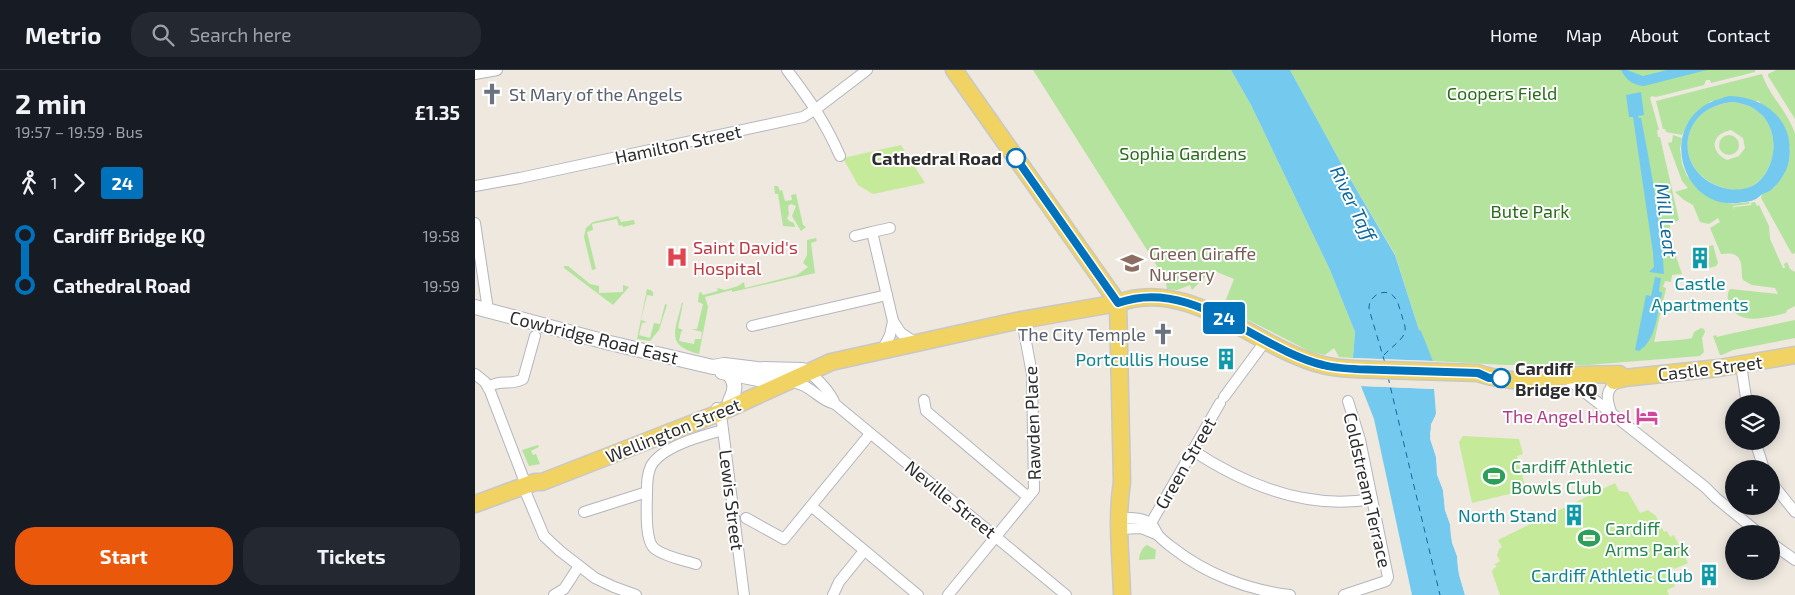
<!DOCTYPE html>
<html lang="en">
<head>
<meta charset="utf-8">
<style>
  :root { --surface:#171b24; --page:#242831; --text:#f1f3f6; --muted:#9ea1a6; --line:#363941; --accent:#ea580c }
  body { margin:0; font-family:"Exo 2",sans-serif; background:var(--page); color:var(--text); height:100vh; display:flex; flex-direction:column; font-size:19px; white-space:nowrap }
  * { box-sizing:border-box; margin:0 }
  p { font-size:16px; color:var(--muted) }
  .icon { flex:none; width:28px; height:28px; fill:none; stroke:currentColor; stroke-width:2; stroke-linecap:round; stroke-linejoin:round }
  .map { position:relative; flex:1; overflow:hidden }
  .panel { display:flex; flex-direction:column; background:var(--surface); width:475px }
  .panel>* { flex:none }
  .badge { padding:0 10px; border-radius:4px; font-size:18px; line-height:32px }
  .buttons { position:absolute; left:1250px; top:325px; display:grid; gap:10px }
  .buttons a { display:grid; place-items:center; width:55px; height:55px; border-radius:50%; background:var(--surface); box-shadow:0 2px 12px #0003; font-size:25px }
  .map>.badge { position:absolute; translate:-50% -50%; box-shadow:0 0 0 2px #fff }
  .legs { display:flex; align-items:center; gap:8px; height:55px; padding:0 15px; font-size:16px }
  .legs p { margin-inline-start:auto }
  .summary { display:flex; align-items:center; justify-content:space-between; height:85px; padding:0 15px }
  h1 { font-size:28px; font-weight:700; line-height:38px }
  .action { display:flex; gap:10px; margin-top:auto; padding:10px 15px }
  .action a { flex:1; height:58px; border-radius:20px; background:var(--accent); color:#fff; font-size:20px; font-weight:700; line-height:58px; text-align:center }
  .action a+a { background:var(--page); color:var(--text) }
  ul { padding:0 15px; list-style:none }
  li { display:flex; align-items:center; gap:18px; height:50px; font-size:19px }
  li i { display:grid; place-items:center; width:8px; height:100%; margin:0 6px; background:currentColor }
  li i::after { content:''; width:12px; height:12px; margin:-6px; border:4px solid; border-radius:50%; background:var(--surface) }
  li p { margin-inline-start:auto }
  li:first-child i { background:linear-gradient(#0000 50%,currentColor 0) }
  li:last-child i { background:linear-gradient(currentColor 50%,#0000 0) }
  header { display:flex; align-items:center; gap:30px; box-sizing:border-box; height:70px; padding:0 25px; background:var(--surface); border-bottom:1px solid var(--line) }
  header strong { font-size:24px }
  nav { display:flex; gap:28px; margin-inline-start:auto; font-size:18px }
  .search { width:350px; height:45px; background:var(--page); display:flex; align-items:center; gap:12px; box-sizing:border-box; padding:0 18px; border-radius:20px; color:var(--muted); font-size:19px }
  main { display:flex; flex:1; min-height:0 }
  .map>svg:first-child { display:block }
</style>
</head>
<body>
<header>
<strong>Metrio</strong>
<div class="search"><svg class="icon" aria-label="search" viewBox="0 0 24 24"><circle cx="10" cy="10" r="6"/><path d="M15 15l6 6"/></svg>Search here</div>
<nav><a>Home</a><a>Map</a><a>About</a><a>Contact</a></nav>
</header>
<main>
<section class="panel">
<div class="summary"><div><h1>2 min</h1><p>19:57 – 19:59 · Bus</p></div><b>£1.35</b></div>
<div class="legs"><svg class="icon" aria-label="walk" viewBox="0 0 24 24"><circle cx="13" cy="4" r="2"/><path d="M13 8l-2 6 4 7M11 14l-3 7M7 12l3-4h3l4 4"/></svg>1<svg class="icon" aria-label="forward" viewBox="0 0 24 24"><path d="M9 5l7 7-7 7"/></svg><b class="badge" style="background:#0072bc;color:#fff">24</b></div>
<ul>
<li><i style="color:#0072bc"></i><b>Cardiff Bridge KQ</b><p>19:58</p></li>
<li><i style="color:#0072bc"></i><b>Cathedral Road</b><p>19:59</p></li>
</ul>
<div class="action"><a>Start</a><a>Tickets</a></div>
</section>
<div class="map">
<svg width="1320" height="525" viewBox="0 0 1320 525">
  <rect width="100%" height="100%" fill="#eee8df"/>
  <g fill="#b3e39d" fill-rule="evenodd">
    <polygon points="558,0 756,0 776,35 855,200 880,262 878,288 864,287 859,278 850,285 836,282 748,237 759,209 737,200 717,220 715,215 702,220 692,219 691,213 679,191"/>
    <path d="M815 0H1280V2L1236 13 1235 10H1231L1229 15 1181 27 1177 26 1175 28 1184 60H1182L1183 67H1185L1204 150 1195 154V169L1207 204 1197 205 1196 212 1190 211 1188 217 1191 218 1179 272C1192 270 1205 271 1217 268L1219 262 1226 258 1229 259 1230 262 1227 268 1229 282 1225 286 1113 295H1031L958 291 944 260 920 184 867 95Z"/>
    <polygon points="1301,0 1320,0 1320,49 1293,6 1293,4"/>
    <path d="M1287 4C1294 26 1313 41 1320 64V183L1317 184 1286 128 1287 124 1299 118 1308 106 1314 92 1315 77 1284 31H1236L1213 53 1207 65 1191 62 1190 59H1188L1181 31Z"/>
    <path d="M1259 32C1264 33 1269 34 1274 36 1302 49 1305 84 1288 107 1283 113 1272 120 1265 121 1262 121 1257 119 1254 119 1196 107 1200 36 1259 32ZM1256 60 1268 68 1270 78 1264 86 1252 90C1234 81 1236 64 1256 60Z"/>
    <circle cx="1254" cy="75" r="10"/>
    <path d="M1198 65 1207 68 1205 79 1207 94 1212 106 1239 130 1257 134 1274 132V134L1258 136 1259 140V137L1277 135 1275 133 1280 132 1282 136 1284 135 1294 156 1295 169 1308 198H1310L1309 194 1312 192 1315 199 1320 202V236L1312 240 1311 243C1293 247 1263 257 1254 234 1252 228 1252 224 1255 219L1303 224 1300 218 1277 215 1268 210C1265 202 1270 188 1258 184 1254 183 1250 184 1246 184L1235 158 1245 152 1243 148 1234 154 1225 152 1218 135 1209 130 1200 122 1213 118 1207 111 1193 73 1197 72Z"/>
    <polygon points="299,116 303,116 305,121 307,120 310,131 317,130 316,125 321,124 328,155 331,157 326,161 317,146 321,136 316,134 313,136 314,144 312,148 314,151 319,153 320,157 308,156 303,124 300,124"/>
    <polygon points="143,146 146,152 159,150 160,154 148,157 147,155 144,156 142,149 117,154 118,160 112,162 121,199 117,200 109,167 111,158 118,152"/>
    <path d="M341 168 342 171 336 173 340 203 257 222V220L230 227 233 237 224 284C189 275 201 260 207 232L208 233 203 258 208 260 206 262 204 271 219 274 220 269H226L227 262 216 259H222L228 234 223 232 224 223 226 222 228 225 243 221 242 218 250 220 263 216 269 212 270 218 322 205 333 197 328 193 332 185V170Z"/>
    <polygon points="1238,175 1243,193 1241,196 1234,198 1234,193 1232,192 1227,178"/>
    <polygon points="89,196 93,196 115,214 124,216 124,223 148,222 148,215 154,217 138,235 89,198"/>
    <path d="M172 219C176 220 179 221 178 226L172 225 166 250 172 252 167 253 164 265 175 268 179 253 185 254 190 234 192 235 184 260 175 271 162 269Z"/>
    <polygon points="1320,250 1320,268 1258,280 1247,285 1245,285 1238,266 1241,265 1242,267 1254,264"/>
    <polygon points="63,375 64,377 56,381 58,385 61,384 65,394 54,396 47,380"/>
    <path d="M672 475 681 480 680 489 664 490C664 485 667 477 672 475Z"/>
  </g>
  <g fill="#c5ea99">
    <polygon points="426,75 450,113 398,124 383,115 368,88"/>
    <polygon points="988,366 1044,369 1048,384 1042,386 1051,420 997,433 984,372"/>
    <polygon points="1140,413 1144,421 1153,422 1165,443 1173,440 1181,446 1189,462 1192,461 1195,467 1199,465 1213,493 1199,499 1198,497 1192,499 1200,516 1192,520 1194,525 1025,525 1017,502 1018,499 1021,497 1020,494 1025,491 1022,485 1024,479 1027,477 1023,470"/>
  </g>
  <g fill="#74caee" fill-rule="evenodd">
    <polygon points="756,0 815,0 867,95 920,185 944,260 946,261 958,291 878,288 880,262 855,200 776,35"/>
    <path d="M1146 0H1152L1168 6 1192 0H1232L1169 16C1158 15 1151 10 1146 0Z"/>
    <path d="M1166 22 1169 45 1163 46 1164 48H1166C1176 99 1186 152 1189 204L1174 202 1179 197 1178 183 1158 47H1154L1151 25Z"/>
    <path d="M1254 26C1291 27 1320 50 1314 91 1312 101 1305 113 1296 120 1294 122 1289 123 1286 125 1279 132 1274 131 1263 133 1211 139 1186 68 1226 38 1235 31 1244 29 1254 26ZM1259 32C1264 33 1269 34 1274 36 1302 49 1305 84 1288 107 1279 118 1267 121 1254 119 1196 108 1200 36 1259 32Z"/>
    <path d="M1180 207 1186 208 1184 221 1187 223C1182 243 1182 269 1164 281L1160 280 1171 225 1176 226Z"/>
    <polygon points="886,316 959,319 961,343 955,363 961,387 962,405 968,420 970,440 975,454 976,467 982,486 983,499 990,525 937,525 899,349"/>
  </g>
  <g fill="#eee8df">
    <polygon points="876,288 958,291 960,291 956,294 878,291"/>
    <polygon points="886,314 959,317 961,319 886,316 884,319 883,315"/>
    <polygon points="964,339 964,344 958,357 957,369 963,386 965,405 970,420 972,439 978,453 978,466 985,486 986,501 992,525 990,525 984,505 982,486 977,473 975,454 970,440 968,420 963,405 961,387 955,369 956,354"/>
  </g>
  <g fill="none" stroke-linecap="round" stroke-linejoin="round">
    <g stroke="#0f699e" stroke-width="1" stroke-dasharray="6 5" stroke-linecap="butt">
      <path d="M909 285C915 278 927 271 930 262 931 256 928 251 927 246 925 241 924 233 920 228 912 216 893 225 894 239L910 293"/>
      <polyline points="913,307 965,525"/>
    </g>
    <g stroke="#b3b5c0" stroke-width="12">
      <g id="street">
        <path d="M312 0C335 30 350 52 365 86"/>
        <polyline points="0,4 22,0"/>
        <polyline points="0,116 45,108 328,47 341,39 392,0"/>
        <polyline points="0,153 13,240"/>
        <polyline points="397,162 415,158"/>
        <polyline points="380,166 397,162 418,251 426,263 441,273"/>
        <polyline points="277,256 412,225"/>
        <polyline points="407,281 415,265 418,251"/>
        <polyline points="1266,295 1272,334"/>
        <path d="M334 302C344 311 355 321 360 334"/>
        <polyline points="0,304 10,312 15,321 51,415"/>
        <polyline points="1086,307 1093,309 1230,417 1241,428 1285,464"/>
        <path d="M314 312C336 313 342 330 360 334L591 525"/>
        <path d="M13 317C24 309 37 316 48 309L60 266"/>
        <polyline points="749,327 786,277"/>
        <polyline points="449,330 451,341 553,427"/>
        <polyline points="242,338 247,352 269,525"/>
        <path d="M1136 342C1131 328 1130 319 1144 311"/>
        <polyline points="1280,371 1289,399"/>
        <path d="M717 380C770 415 833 440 897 429"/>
        <polyline points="1296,412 1320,442"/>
        <polyline points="48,416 69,466 85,481 120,508 139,517 161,525"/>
        <path d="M172 422C172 436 169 471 180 479 191 487 208 490 221 494"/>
        <polyline points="336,436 443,525"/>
        <path d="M109 442 172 422C172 413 172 404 176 396 187 376 227 366 248 360"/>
        <polyline points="271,448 309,469 395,364"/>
        <path d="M645 449C654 448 663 447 671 451 679 454 679 459 683 465 687 470 693 474 698 478 731 504 773 520 815 525"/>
        <polyline points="676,453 745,333"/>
        <polyline points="645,459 666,458 683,465"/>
        <polyline points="1296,473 1320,490"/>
        <polyline points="79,525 89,519 104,496"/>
        <polyline points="358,525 364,512 389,481"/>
        <polyline points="473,525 559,420 557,304 548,256"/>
        <polyline points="869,525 911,511 913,507 885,370 873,331"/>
      </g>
    </g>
    <g stroke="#b3b5c0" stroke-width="16">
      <g id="secondary">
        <polyline points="0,237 135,273 238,297 249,295 282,299 327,300 334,302"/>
        <polyline points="247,302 294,311 312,312"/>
        <path d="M254 304C262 313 260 321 255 331"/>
      </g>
    </g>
    <g stroke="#c8c8c8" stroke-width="19">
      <g id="primary">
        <polyline points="479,0 643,233"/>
        <path d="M643 233 647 412C641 449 646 488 647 525"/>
        <polyline points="1139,311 1149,308 1244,298 1320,285"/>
        <path d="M0 434 60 412H67L244 343 356 292 541 251 643 233C716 206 781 279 848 295 867 300 888 299 908 300 940 301 972 302 1003 303 1021 310 1050 312 1069 310 1077 309 1085 306 1092 306 1109 304 1127 305 1144 304L1149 308"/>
      </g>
    </g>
    <use href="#street" stroke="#fff" stroke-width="10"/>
    <use href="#secondary" stroke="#fff" stroke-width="14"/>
    <use href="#primary" stroke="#f0d363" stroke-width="16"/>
  </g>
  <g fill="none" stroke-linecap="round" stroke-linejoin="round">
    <g stroke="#fff" stroke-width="11">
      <path id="line-1" d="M541 88 643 233C717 206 781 279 848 295 867 300 888 299 908 300 940 301 971 302 1003 303L1014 308H1026"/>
    </g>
    <use href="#line-1" stroke="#0072bc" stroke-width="8"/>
  </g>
  <defs>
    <g id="church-bare" transform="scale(1.725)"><path d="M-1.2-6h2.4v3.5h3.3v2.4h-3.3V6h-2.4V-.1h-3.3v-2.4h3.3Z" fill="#6b7280" stroke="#fff" stroke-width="2.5" paint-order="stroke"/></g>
    <g id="hospital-bare" transform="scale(1.725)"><path d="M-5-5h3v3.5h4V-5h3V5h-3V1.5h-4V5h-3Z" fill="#e0444e" stroke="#fff" stroke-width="2.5" paint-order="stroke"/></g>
    <g id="building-bare" transform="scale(1.725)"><path d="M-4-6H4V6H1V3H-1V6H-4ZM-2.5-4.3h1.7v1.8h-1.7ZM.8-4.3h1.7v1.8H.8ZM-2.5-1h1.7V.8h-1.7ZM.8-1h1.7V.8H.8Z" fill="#0f9aa8" stroke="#fff" stroke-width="2.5" paint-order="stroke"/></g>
    <g id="school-bare" transform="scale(1.725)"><path d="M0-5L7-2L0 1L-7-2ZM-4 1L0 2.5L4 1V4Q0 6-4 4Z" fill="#8d6e63" stroke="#fff" stroke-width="2.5" paint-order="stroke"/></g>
    <g id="hotel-bare" transform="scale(1.725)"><path d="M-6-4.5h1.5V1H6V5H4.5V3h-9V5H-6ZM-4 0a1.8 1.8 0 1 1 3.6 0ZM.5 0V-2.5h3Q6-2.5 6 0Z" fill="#d1479c" stroke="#fff" stroke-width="2.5" paint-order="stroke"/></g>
    <g id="stadium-bare" transform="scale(1.725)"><path d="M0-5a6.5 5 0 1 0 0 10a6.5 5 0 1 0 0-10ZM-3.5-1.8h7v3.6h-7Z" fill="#2e9e5b" stroke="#fff" stroke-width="2.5" paint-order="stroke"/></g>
  </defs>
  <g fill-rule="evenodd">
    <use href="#church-bare" x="17" y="24"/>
    <use href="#hospital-bare" x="202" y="187"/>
    <use href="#building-bare" x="1225" y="188"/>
    <use href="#school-bare" x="657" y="193"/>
    <use href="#church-bare" x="688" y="264"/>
    <use href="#building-bare" x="751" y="289"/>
    <use href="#hotel-bare" x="1172" y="346"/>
    <use href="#stadium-bare" x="1019" y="406"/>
    <use href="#building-bare" x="1099" y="445"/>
    <use href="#stadium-bare" x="1114" y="468"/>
    <use href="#building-bare" x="1234" y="505"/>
  </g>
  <g fill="#fff" stroke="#0072bc" stroke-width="2.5">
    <circle cx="541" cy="88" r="9"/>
    <circle cx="1026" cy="308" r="9"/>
  </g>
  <g text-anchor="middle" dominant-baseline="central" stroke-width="4" stroke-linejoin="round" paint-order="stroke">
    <g font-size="18" fill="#2a6b1c" stroke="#fff">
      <text x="1027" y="23">Coopers Field</text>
      <text x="708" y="83">Sophia Gardens</text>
      <text x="1055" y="141">Bute Park</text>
    </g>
    <g font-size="18" fill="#5b616d" stroke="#fff" text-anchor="start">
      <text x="34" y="24">St Mary of the Angels</text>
      <text x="671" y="264" text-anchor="end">The City Temple</text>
    </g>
    <g font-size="18" fill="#2d2d2d" stroke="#fff">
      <text transform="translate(203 74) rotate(-12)">Hamilton Street</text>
      <text transform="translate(119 267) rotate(14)">Cowbridge Road East</text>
      <text transform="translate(1235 298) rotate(-7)">Castle Street</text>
      <text transform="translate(557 353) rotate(-92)">Rawden Place</text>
      <text transform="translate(198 360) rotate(-22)">Wellington Street</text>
      <text transform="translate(710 393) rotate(-60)">Green Street</text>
      <text transform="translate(893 420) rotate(77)">Coldstream Terrace</text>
      <text transform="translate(476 429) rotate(39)">Neville Street</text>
      <text transform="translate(257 430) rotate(83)">Lewis Street</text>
    </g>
    <g font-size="18" font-weight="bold" fill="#2d2d2d" stroke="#fff" text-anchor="end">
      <text x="527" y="88">Cathedral Road</text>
      <text x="1040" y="298" text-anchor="start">Cardiff<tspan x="1040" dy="21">Bridge KQ</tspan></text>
    </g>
    <g font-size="18" fill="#be3a42" stroke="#fff" text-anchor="start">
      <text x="218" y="177">Saint David's<tspan x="218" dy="21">Hospital</tspan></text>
    </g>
    <g font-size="18" fill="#785e54" stroke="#fff" text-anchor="start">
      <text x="674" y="183">Green Giraffe<tspan x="674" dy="21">Nursery</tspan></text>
    </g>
    <g font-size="18" fill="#0d838f" stroke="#fff" text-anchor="end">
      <text x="1225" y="213" text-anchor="middle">Castle<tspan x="1225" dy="21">Apartments</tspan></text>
      <text x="734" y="289">Portcullis House</text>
      <text x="1082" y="445">North Stand</text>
      <text x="1218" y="505">Cardiff Athletic Club</text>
    </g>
    <g font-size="18" fill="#b23c85" stroke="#fff" text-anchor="end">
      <text x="1156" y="346">The Angel Hotel</text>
    </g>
    <g font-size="18" fill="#27864d" stroke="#fff" text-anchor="start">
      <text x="1036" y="396">Cardiff Athletic<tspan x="1036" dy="21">Bowls Club</tspan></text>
      <text x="1130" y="458">Cardiff<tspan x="1130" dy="21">Arms Park</tspan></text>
    </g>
    <g font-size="19" font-style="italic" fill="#0f699e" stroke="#fff">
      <text transform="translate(879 133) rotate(64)">River Taff</text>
      <text transform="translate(1192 150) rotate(83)">Mill Leat</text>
    </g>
  </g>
</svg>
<div class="buttons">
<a><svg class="icon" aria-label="layers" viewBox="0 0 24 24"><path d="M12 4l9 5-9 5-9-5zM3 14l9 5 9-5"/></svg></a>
<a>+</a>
<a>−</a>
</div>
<b class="badge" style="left:749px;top:248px;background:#0072bc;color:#fff">24</b>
</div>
</main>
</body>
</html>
